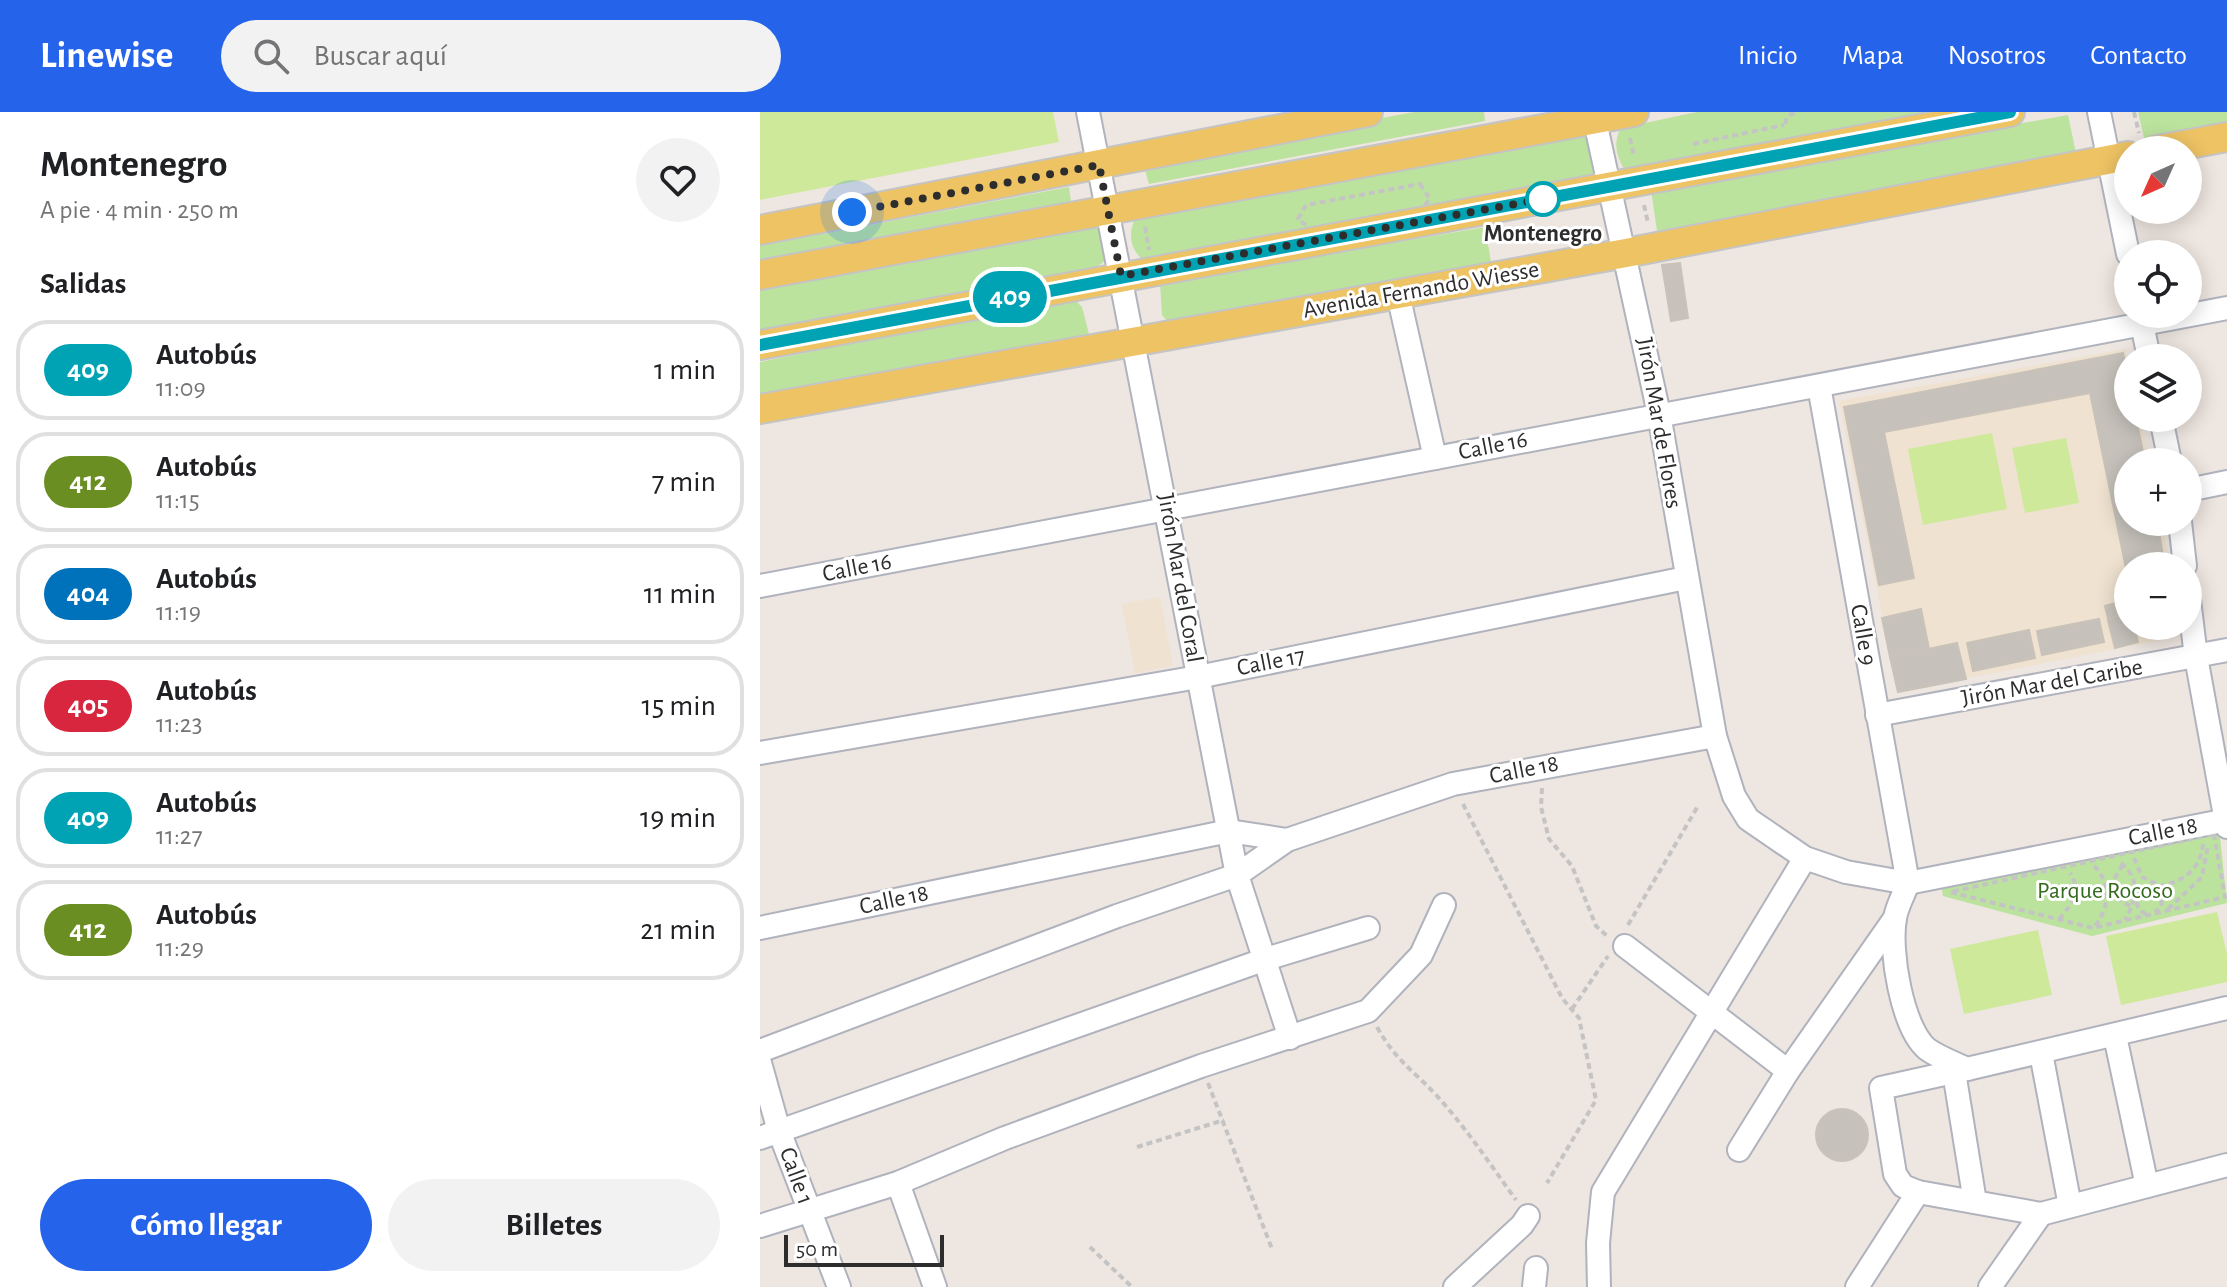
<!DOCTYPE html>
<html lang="es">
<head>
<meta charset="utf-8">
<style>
  :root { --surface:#fff; --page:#f2f2f2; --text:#202124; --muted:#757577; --line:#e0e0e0; --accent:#2563eb }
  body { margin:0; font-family:"Alegreya Sans",sans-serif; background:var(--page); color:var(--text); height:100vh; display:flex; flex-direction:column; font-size:30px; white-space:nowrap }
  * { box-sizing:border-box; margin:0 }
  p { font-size:26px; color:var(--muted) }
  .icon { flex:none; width:44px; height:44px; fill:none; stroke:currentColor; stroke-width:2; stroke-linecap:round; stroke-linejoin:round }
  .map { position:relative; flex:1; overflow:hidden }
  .details { display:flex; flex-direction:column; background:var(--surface); width:760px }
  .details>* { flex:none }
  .badge { padding:0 16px; border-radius:26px; font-size:28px; line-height:52px }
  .needle { width:52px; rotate:225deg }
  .controls { position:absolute; left:1354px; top:24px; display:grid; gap:16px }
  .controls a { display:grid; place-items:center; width:88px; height:88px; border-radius:50%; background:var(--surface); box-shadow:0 4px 20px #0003; font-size:40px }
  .scale { position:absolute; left:24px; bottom:20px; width:160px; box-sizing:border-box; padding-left:8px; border:4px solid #2d2d2d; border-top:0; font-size:22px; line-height:28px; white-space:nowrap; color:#2d2d2d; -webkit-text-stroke:6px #fff; paint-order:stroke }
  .you { position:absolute; width:40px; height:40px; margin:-20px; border:6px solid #fff; border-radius:50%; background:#1a73e8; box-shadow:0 0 0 12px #1a73e833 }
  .map>.badge { position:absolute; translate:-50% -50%; box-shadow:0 0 0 4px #fff }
  h2 { padding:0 40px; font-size:30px; line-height:72px }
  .round { display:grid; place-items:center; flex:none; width:84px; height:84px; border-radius:42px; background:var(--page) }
  .head { display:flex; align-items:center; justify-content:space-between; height:136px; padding:0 40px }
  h1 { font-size:38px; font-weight:700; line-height:60px }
  .primary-button { display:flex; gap:16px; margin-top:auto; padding:16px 40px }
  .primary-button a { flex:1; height:92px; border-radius:48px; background:var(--accent); color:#fff; font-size:32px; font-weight:700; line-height:92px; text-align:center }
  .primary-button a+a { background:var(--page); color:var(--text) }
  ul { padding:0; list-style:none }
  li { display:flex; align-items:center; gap:24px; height:100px; margin:0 16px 12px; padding:0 24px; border:4px solid var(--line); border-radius:32px }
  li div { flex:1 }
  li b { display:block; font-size:30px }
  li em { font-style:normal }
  li .badge { min-width:88px; font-weight:700; text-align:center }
  header { display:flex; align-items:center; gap:48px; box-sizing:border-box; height:112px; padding:0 40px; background:var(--accent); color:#fff }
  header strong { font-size:38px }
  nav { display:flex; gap:44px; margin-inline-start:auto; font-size:28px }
  .search { width:560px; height:72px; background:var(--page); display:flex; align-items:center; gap:20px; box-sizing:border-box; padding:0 28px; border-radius:44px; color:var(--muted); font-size:30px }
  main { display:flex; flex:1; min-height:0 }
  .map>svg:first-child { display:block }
</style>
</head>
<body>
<header>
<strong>Linewise</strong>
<div class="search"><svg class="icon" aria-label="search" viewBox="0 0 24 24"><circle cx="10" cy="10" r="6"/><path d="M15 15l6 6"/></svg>Buscar aquí</div>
<nav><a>Inicio</a><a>Mapa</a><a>Nosotros</a><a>Contacto</a></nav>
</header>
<main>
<section class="details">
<div class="head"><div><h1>Montenegro</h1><p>A pie · 4 min · 250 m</p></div><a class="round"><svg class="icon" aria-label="heart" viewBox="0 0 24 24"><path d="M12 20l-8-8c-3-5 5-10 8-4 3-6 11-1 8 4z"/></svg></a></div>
<h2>Salidas</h2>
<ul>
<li><span class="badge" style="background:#00a3b4;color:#fff">409</span><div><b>Autobús</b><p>11:09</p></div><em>1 min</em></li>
<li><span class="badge" style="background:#6b8e23;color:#fff">412</span><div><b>Autobús</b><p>11:15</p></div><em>7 min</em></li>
<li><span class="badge" style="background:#0072bc;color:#fff">404</span><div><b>Autobús</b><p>11:19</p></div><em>11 min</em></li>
<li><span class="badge" style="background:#d7263d;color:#fff">405</span><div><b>Autobús</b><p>11:23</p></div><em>15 min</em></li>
<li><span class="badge" style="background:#00a3b4;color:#fff">409</span><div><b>Autobús</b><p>11:27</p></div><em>19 min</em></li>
<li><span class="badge" style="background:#6b8e23;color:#fff">412</span><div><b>Autobús</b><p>11:29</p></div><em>21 min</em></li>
</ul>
<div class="primary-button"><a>Cómo llegar</a><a>Billetes</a></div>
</section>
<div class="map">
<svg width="1467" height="1175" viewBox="0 0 1467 1175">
  <rect width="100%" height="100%" fill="#eee6e0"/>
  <g fill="#efe2d0">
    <polygon points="1366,237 1368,306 1380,306 1389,350 1368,350 1368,410 1401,410 1411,454 1368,454 1368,514 1423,514 1425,523 1138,580 1079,289"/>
    <polygon points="400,485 413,554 375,561 362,492"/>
  </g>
  <g fill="#bbe39e">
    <polygon points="654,0 724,0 725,9 389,72 383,51"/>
    <path d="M937 0H1206L867 61C857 48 852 30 861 16Z"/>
    <polygon points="1378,0 1467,0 1467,13 1385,30"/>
    <polygon points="1308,3 1316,41 897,119 891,78"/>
    <path d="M816 22 827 23 841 59 835 67 386 150C371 140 367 123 375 107Z"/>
    <polygon points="309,75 311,90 0,149 0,134"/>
    <polygon points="330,113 341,115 345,149 335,156 0,218 0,178"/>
    <polygon points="725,115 731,150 409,211 402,203 400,171"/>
    <polygon points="314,187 322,195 330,226 0,290 0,250"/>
    <polygon points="1459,715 1467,791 1332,824 1183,784 1181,773"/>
  </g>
  <g fill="#cee99a">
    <polygon points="0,0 293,0 299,30 0,88"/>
    <polygon points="1232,321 1247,397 1163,413 1148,337"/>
    <polygon points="1306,326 1319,391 1265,401 1252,336"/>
    <polygon points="1457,800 1467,842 1467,870 1361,893 1346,824"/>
    <polygon points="1278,818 1292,883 1204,902 1190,837"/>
  </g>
  <g fill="#c6c2bb" stroke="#c9c2b9" stroke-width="2">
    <polygon points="920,151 928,206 911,209 902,153"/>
    <polygon points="1363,241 1368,267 1368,306 1376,306 1385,350 1368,350 1368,410 1397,410 1405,454 1368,454 1368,466 1330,281 1124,320 1154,466 1119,473 1084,295"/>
    <polygon points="1367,488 1368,501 1348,506 1345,494"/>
    <polygon points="1161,497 1169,537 1130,545 1122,506"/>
    <polygon points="1368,503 1368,514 1374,514 1378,530 1355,536 1348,508"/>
    <polygon points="1339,507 1344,530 1282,543 1277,519"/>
    <polygon points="1269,518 1275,546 1213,559 1207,531"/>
    <polygon points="1197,531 1206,567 1138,580 1130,545"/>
    <circle cx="1082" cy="1023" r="26"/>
  </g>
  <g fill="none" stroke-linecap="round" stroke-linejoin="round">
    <g stroke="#b0b3bd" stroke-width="26">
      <g id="minor">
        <polyline points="328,0 477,763 530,926"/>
        <polyline points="833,0 899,302 955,624"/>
        <polyline points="1339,0 1368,142"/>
        <polyline points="638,182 675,346"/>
        <polyline points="1380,202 1389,246"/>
        <path d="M1059 274 1148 771C1144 782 1137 794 1135 806 1129 838 1142 916 1167 937 1178 945 1194 951 1207 957L1467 896"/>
        <polyline points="1401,306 1410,350"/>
        <polyline points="1428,378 1467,370"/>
        <polyline points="1420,410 1425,454"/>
        <polyline points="0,474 1467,196"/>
        <polyline points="1428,479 1436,545 1467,715"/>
        <polyline points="1117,603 1467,538"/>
        <polyline points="0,641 438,565 926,466"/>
        <polyline points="0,816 469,719 527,728 693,672 955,624 974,684 988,707 1045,746 1086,760 1148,771 1467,708"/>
        <polyline points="865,834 1028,959"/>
        <polyline points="1355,924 1387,1074"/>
        <polyline points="0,939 357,804 477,763 527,728"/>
        <polyline points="1281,941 1310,1094"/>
        <polyline points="0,951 19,1019 79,1175"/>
        <polyline points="1207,957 1121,976 1135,1062 1143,1074 1158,1080 1281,1102 1230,1175"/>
        <polyline points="1194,960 1215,1090"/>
        <polyline points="0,1026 506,847 608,816"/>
        <polyline points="979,1038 1028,959 1135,806"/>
        <polyline points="138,1071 175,1175"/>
        <polyline points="1281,1102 1467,1053"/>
        <polyline points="0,1114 138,1071 245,1026 441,954 608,899 661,843 684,793"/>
        <polyline points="695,1175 762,1113 768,1104"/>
        <polyline points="774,1175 776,1156"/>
        <polyline points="839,1175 838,1131 843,1080 1045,746"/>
        <polyline points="1097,1175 1158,1080"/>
      </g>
    </g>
    <g stroke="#c4c4c4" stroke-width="32">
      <g id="major">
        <polyline points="1397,38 1467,25"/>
        <polyline points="0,118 608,0"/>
        <polyline points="0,163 874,0"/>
        <polyline points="0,233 1250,0"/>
        <polyline points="0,297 866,141 1368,44"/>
      </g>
    </g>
    <g stroke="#c4c4c4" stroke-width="4" stroke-dasharray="6 4" stroke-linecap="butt">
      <polyline points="1374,0 1379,21"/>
      <polyline points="1025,12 1027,5 1035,0"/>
      <polyline points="870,26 874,45"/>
      <polyline points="933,32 1024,13"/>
      <polygon points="660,72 670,87 662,96 552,118 538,107 546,93"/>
      <polyline points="884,93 888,111"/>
      <polyline points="385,115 389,138"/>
      <polyline points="782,676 781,695 789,727 812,754 836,814 847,824"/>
      <polyline points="703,692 802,886 819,906 836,988 787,1071"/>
      <polygon points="1454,722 1465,785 1333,816 1190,780"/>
      <path d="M1374 746 1382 765 1401 774C1425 768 1440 758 1443 732"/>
      <path d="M1361 751C1381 768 1377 787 1365 808"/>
      <polyline points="1363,753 1350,773 1351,783 1372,795"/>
      <path d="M1334 754C1352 772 1350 794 1335 814"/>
      <polyline points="1408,797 1442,765 1448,733"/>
      <polyline points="1386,802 1379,798 1375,785 1384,776 1395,776 1402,784 1401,795 1395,800"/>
      <path d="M1299 807C1312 793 1322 778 1310 761"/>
      <polyline points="868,813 938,694"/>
      <polyline points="812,897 848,844"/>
      <path d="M617 915C636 949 652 957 677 984 707 1017 730 1052 756 1088"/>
      <polyline points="448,971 512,1137"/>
      <polyline points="377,1035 464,1008"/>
      <polyline points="330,1135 372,1175"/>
    </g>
    <use href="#minor" stroke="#fff" stroke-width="22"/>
    <use href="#major" stroke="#eec364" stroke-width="28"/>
  </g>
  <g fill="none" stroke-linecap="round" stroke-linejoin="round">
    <g stroke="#fff" stroke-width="18">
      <polyline id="line" points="0,233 1250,0"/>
    </g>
    <use href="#line" stroke="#00a3b4" stroke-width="12"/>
    <polyline stroke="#2d2d2d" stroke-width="8" stroke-dasharray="0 14.4" points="92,100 339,53 361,164 783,87"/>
  </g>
  <circle fill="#fff" stroke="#00a3b4" stroke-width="4" cx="783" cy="87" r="16"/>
  <g text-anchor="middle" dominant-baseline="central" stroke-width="6" stroke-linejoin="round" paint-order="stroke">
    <g font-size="24" font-weight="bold" fill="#2d2d2d" stroke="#fff">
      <text x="783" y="122">Montenegro</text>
    </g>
    <g font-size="24" fill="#2d2d2d" stroke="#fff">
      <text transform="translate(661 178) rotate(-10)">Avenida Fernando Wiesse</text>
      <text transform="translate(899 311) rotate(80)">Jirón Mar de Flores</text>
      <text transform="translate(733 334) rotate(-11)">Calle 16</text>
      <text transform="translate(97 456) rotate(-11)">Calle 16</text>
      <text transform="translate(420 466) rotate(80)">Jirón Mar del Coral</text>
      <text transform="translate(1103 523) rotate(80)">Calle 9</text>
      <text transform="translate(511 550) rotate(-11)">Calle 17</text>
      <text transform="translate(1292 571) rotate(-10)">Jirón Mar del Caribe</text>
      <text transform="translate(764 658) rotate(-11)">Calle 18</text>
      <text transform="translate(1403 720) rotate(-11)">Calle 18</text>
      <text transform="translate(134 788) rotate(-12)">Calle 18</text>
      <text transform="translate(36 1064) rotate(70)">Calle 1</text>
    </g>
    <g font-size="24" fill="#336a1c" stroke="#fff">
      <text x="1345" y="779">Parque Rocoso</text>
    </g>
  </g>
</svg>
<div class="controls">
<a><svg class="needle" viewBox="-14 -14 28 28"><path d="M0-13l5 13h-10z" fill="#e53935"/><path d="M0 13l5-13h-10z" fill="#757577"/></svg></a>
<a><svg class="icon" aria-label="locate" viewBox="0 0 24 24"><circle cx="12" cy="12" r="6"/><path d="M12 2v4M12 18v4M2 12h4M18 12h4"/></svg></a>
<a><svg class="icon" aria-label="layers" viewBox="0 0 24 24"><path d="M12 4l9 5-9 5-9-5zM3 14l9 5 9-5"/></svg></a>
<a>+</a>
<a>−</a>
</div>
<div class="scale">50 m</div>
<div class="you" style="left:92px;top:100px"></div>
<b class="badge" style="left:250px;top:185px;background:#00a3b4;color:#fff">409</b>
</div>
</main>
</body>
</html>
